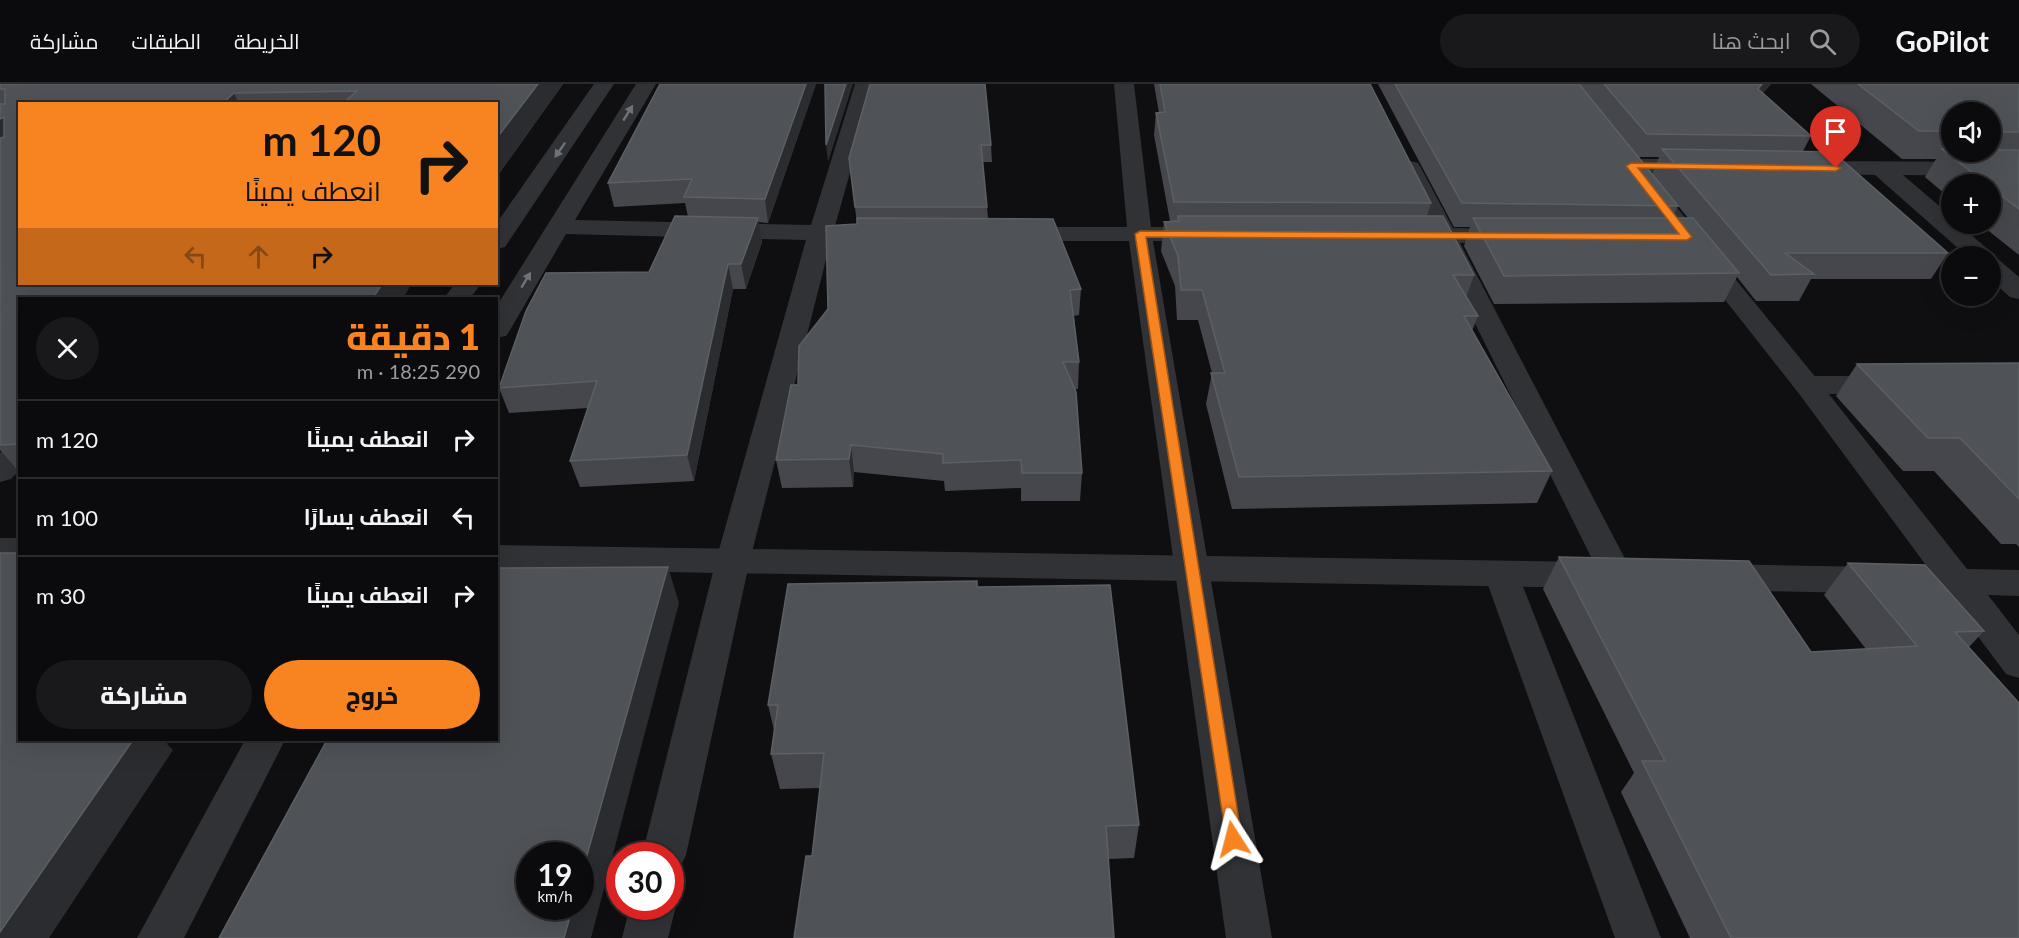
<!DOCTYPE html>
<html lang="ar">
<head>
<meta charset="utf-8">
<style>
  :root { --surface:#0b0b0d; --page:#19191b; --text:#f1f3f6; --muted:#9a9b9d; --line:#2b2b2e; --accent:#f78321 }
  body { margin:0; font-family:Lato,Cairo,sans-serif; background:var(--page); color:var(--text); direction:rtl; height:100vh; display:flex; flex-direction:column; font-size:22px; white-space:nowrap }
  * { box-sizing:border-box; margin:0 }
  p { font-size:20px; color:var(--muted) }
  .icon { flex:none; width:33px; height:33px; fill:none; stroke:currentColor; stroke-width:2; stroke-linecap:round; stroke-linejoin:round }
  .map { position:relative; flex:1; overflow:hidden; direction:ltr }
  .panel { position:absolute; left:18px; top:213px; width:480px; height:444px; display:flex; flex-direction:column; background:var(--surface); border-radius:0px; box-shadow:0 6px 24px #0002,0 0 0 2px var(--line); direction:rtl }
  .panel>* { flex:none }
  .guide { position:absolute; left:18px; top:18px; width:480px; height:183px; border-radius:0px; box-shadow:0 6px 24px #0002,0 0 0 2px var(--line); direction:rtl; background:#f78321; color:#111; overflow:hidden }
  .controls { position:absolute; left:1941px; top:18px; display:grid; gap:12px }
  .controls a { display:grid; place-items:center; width:60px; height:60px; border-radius:50%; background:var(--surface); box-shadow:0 6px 24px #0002,0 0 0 2px var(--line); font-size:30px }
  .speed { position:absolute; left:516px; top:758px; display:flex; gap:12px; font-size:30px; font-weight:700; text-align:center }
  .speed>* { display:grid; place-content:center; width:78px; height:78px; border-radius:50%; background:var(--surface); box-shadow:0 6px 24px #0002,0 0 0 2px var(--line); line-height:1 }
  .speed small { font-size:15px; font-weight:400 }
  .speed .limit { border:9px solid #d22; background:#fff; color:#111 }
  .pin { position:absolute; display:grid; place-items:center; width:51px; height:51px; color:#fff; margin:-62px -26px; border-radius:50% 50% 50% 0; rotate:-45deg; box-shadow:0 0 6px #0007 }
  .pin .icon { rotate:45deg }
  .me { position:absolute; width:66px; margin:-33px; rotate:351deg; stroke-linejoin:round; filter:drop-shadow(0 0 4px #0008) }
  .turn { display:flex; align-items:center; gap:21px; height:126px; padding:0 18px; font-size:27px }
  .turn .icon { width:78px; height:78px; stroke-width:2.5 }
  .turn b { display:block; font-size:42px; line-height:51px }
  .lanes { display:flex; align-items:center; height:57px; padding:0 18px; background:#0003; justify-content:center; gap:30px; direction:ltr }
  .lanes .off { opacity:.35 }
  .round { display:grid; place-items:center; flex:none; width:63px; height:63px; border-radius:32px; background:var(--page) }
  .summary { display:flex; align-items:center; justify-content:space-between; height:102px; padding:0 18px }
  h1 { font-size:36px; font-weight:800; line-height:45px; color:var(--accent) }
  .button { display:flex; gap:12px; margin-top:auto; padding:12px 18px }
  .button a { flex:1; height:69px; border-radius:36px; background:var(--accent); color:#111; font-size:24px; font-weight:800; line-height:69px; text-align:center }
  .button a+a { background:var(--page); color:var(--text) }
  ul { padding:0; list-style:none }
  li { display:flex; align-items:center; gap:18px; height:78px; padding:0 18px; border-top:2px solid var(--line) }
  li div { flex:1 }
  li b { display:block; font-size:22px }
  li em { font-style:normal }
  header { display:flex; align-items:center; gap:36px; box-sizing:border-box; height:84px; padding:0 30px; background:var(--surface); border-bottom:2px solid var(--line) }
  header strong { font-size:28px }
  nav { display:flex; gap:33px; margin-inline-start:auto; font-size:21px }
  .search { width:420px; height:54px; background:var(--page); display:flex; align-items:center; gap:15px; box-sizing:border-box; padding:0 21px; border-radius:33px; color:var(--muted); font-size:22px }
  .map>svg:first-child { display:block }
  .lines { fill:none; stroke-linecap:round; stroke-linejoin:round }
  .minor { fill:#303236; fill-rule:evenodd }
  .tertiary { fill:#303236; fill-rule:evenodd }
  .wall { fill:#45474c; fill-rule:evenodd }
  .shaded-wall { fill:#2b2c30 }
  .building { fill:#4f5257; stroke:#5b6065; stroke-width:1.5 }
  .oneway { fill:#6e737a }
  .route { fill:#f78321; stroke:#a15515; stroke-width:1.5 }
</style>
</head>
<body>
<header>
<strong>GoPilot</strong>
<div class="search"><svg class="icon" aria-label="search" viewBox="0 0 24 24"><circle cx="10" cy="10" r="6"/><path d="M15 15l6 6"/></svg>ابحث هنا</div>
<nav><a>الخريطة</a><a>الطبقات</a><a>مشاركة</a></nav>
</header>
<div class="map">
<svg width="2019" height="854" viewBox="0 0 2019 854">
  <rect width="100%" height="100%" fill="#0f0f11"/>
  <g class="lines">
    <g class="minor">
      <polygon points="594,0 614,0 505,163 496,165 496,140"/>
      <polygon points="636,0 656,0 575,136 811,141 855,0 875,0 835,142 881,145 884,150 881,155 831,156 749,480 686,771 679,785 670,789 670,771 642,771 715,480 806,156 566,150 510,246 506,252 496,254 496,223"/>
      <polygon points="1114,0 1134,0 1151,143 1208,143 1217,145 1220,150 1217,155 1208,157 1153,157 1272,854 1226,854 1129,157 1014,157 1005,155 1002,150 1005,145 1014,143 1127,143"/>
      <polygon points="1631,75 1698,75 1706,77 1709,82 1706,87 1698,89 1623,87 1620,82 1623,77"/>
      <polygon points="1410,77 1418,79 1421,84 1453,144 1511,145 1520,147 1523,152 1520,157 1460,159 1634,492 1629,501 1617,505 1605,501 1435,159 1401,156 1398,151 1401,146 1428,144 1399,84 1402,79"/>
      <polygon points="1807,77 2019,78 2019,92 1903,91 1952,133 1952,140 1958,140 1990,167 1992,174 1999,176 2019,193 2019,215 2010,213 1990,195 1990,172 1967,172 1875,91 1799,89 1796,84 1799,79"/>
      <polygon points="455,200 481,200 470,214 444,214"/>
      <polygon points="1807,292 1888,292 1898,295 1903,301 1898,307 1888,310 1807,310 1797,307 1792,301 1797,295"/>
      <polygon points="20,357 20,386 11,395 0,398 0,369 9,360"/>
      <polygon points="1501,477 1513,481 1518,490 1661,854 1615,854 1484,490 1489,481"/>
      <polygon points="245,656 285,656 184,854 137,854"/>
      <polygon points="670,810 676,822 668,854 622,854 630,822 670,822"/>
    </g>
    <g class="tertiary">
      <polygon points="1644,91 1652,93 1817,295 1967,485 2019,486 2019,512 1988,511 2019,551 2019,594 2006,590 1947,511 1715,506 1703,502 1697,493 1703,484 1715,480 1928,484 1797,307 1636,103 1633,98 1636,93"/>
      <rect x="0" y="454" width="20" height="24"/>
      <polygon points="496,461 1594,478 1606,482 1611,491 1606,500 1594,504 496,485"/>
    </g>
  </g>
  <g class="wall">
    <polygon points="0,0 563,0 496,94 496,20 20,20 20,200 411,200 403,214 20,214 20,389 0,366"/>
    <polygon points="660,0 816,0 768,139 758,138 762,158 746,205 733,205 694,397 580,403 570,377 588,324 509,329 499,304 649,188 688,133 685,119 614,123 608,99"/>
    <polygon points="870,0 991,61 992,78 983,78 988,134 1081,205 1079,231 1074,232 1079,278 1078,305 1074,305 1082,389 1080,417 1021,417 1021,404 945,407 944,397 854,388 853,403 782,404 776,376 798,301 828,225 857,140 849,74"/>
    <polygon points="1154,0 1370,0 1431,119 1427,132 1474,191 1466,214 1478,232 1472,247 1552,387 1537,419 1232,425 1206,320 1212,289 1198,236 1177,236 1175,202 1161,167 1164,138 1170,137 1154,51 1156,29 1159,29"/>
    <path d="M 1378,0 L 1771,0 L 1763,9 L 1811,52 L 1803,67 L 1948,169 L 1931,195 L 1811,195 L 1799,217 L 1756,217 L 1737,193 L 1724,218 L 1494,220 L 1464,162 L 1470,143 L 1454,143 ZM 1638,73 L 1659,73 L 1652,90 ZM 1652,90 L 1688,134 L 1672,134 L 1678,122 Z"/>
    <path d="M 1811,0 L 2019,0 L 2019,171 L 1980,140 L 1990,140 L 1990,100 L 1952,100 L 1952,116 L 1925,93 L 1936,75 L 1902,75 ZM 1952,28 L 1990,28 L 1990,68 L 1952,68 Z"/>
    <polygon points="2019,279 2019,463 2016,460 2001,460 1934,387 1903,387 1836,312 1857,280"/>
    <polygon points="1559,473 1811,568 1866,565 1824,511 1848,479 1984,547 1969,563 2019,854 1690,854 1621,708 1634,689 1543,505"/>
    <polygon points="978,503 1139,741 1134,774 1109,775 812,772 820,704 780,705 771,670 774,646 768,621"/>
  </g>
  <g class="shaded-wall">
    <polygon points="538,0 563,0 496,94 496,55"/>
    <polygon points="806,0 816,0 768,139 765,115"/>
    <polygon points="846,0 853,0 828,78 826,61"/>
    <polygon points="1762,0 1771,0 1748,26 1758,5"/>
    <polygon points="234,9 239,20 222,20"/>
    <polygon points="4,33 20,57 0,69 0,35"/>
    <polygon points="758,134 762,158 746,205 741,180"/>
    <polygon points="728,180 733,205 694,397 687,371"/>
    <polygon points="382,200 411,200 403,214 373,214"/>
    <polygon points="851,361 854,388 853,403 849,375"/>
    <polygon points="668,483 679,519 591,854 564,854 573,822 580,822 580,796"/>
    <polygon points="133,656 170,656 167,660 173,666 49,854 0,854 0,848"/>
  </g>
  <g class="building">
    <polygon points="0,0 538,0 496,55 496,20 342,20 357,7 234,9 222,20 20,20 20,200 382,200 373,214 20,214 20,360 0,361 0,54 4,53 4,33 0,35 0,20 5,20 5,5 0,5"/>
    <polygon points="660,0 806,0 765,115 684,113 692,95 608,99"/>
    <polygon points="825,0 846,0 826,61"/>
    <polygon points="870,0 985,0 991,61 981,61 987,123 855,123 849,74"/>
    <polygon points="1160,0 1370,0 1431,119 1174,118 1156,29 1165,28"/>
    <polygon points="1395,0 1579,0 1678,122 1462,119"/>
    <polygon points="1604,0 1762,0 1758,5 1811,52 1647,50"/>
    <polygon points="1858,0 2019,0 2019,48 1990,48 1990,28 1952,28 1952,47 1919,47"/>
    <polygon points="1662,65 1833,68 1948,169 1785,169 1814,190 1771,191"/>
    <polygon points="1942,65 1952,65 1952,68 1990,68 1990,66 2019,66 2019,125 1990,103 1990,100 1987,100"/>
    <polygon points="675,132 758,134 741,180 728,180 687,371 570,377 597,297 499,304 526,227 546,189 649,188"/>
    <polygon points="1178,132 1443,132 1474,191 1453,191 1478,232 1464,232 1552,387 1239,393 1211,289 1225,289 1202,206 1181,206 1178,172 1164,138 1179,137"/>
    <polygon points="857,134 1053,135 1081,205 1070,206 1079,278 1063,278 1076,308 1082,389 1022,389 1021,376 943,379 943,370 851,361 849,375 776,376 791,301 798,301 799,262 828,225 826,142 857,140"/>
    <polygon points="1473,134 1693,134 1739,189 1504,192"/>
    <polygon points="2019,279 2019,415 1960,354 1928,354 1857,280"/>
    <polygon points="0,469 20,469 20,656 133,656 0,848"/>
    <polygon points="1559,473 1749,477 1811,568 1917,562 1848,479 1925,481 1984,547 1955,548 2019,619 2019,854 1731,854 1642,677 1665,677"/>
    <polygon points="668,483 580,796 580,771 530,771 530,822 573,822 564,854 219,854 327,656 496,656 496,484"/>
    <polygon points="977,497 977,503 1110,501 1139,741 1106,742 1114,854 794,854 806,772 812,772 824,669 771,670 778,621 768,621 788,500"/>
  </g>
  <defs><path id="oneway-solid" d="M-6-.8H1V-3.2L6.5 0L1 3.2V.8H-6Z" transform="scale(1.5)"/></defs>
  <g class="oneway">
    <use href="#oneway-solid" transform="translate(628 29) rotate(-58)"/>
    <use href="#oneway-solid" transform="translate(560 66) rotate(125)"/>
    <use href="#oneway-solid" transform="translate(526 196) rotate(-59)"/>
  </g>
  <polygon class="route" points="1631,79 1836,82 1841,84 1836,87 1638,84 1692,153 1687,156 1146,153 1242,755 1239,761 1233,763 1227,761 1135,150 1140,147 1679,150 1626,82"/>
</svg>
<div class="controls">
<a><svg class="icon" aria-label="sound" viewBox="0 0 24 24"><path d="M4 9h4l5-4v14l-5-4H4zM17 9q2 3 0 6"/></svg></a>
<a>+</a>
<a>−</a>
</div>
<div class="speed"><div>19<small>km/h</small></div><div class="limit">30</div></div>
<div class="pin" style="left:1836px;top:84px;background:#d93025"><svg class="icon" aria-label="arrive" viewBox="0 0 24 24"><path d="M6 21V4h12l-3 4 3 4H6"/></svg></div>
<svg class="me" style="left:1233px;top:755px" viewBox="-20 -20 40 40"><path d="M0-17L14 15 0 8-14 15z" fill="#f78321" stroke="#fff" stroke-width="4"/></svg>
<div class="guide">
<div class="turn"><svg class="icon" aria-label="right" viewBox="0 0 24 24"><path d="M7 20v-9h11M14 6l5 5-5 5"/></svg><div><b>120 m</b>انعطف يمينًا</div></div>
<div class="lanes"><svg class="icon off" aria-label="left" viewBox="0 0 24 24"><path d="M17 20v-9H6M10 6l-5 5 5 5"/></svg><svg class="icon off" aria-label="ahead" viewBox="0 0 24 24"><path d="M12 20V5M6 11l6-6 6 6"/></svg><svg class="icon" aria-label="right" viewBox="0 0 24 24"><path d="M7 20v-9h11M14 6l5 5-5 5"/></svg></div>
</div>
<section class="panel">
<div class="summary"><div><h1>1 دقيقة</h1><p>290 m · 18:25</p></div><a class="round"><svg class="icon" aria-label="close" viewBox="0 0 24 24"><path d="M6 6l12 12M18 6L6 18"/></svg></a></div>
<ul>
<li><svg class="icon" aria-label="right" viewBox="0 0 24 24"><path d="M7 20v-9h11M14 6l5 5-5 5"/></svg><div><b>انعطف يمينًا</b></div><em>120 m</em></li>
<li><svg class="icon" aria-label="left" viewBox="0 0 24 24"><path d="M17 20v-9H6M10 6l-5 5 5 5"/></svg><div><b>انعطف يسارًا</b></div><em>100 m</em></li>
<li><svg class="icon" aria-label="right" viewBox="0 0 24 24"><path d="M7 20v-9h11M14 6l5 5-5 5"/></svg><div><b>انعطف يمينًا</b></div><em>30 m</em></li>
</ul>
<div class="button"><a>خروج</a><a>مشاركة</a></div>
</section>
</div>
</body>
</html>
